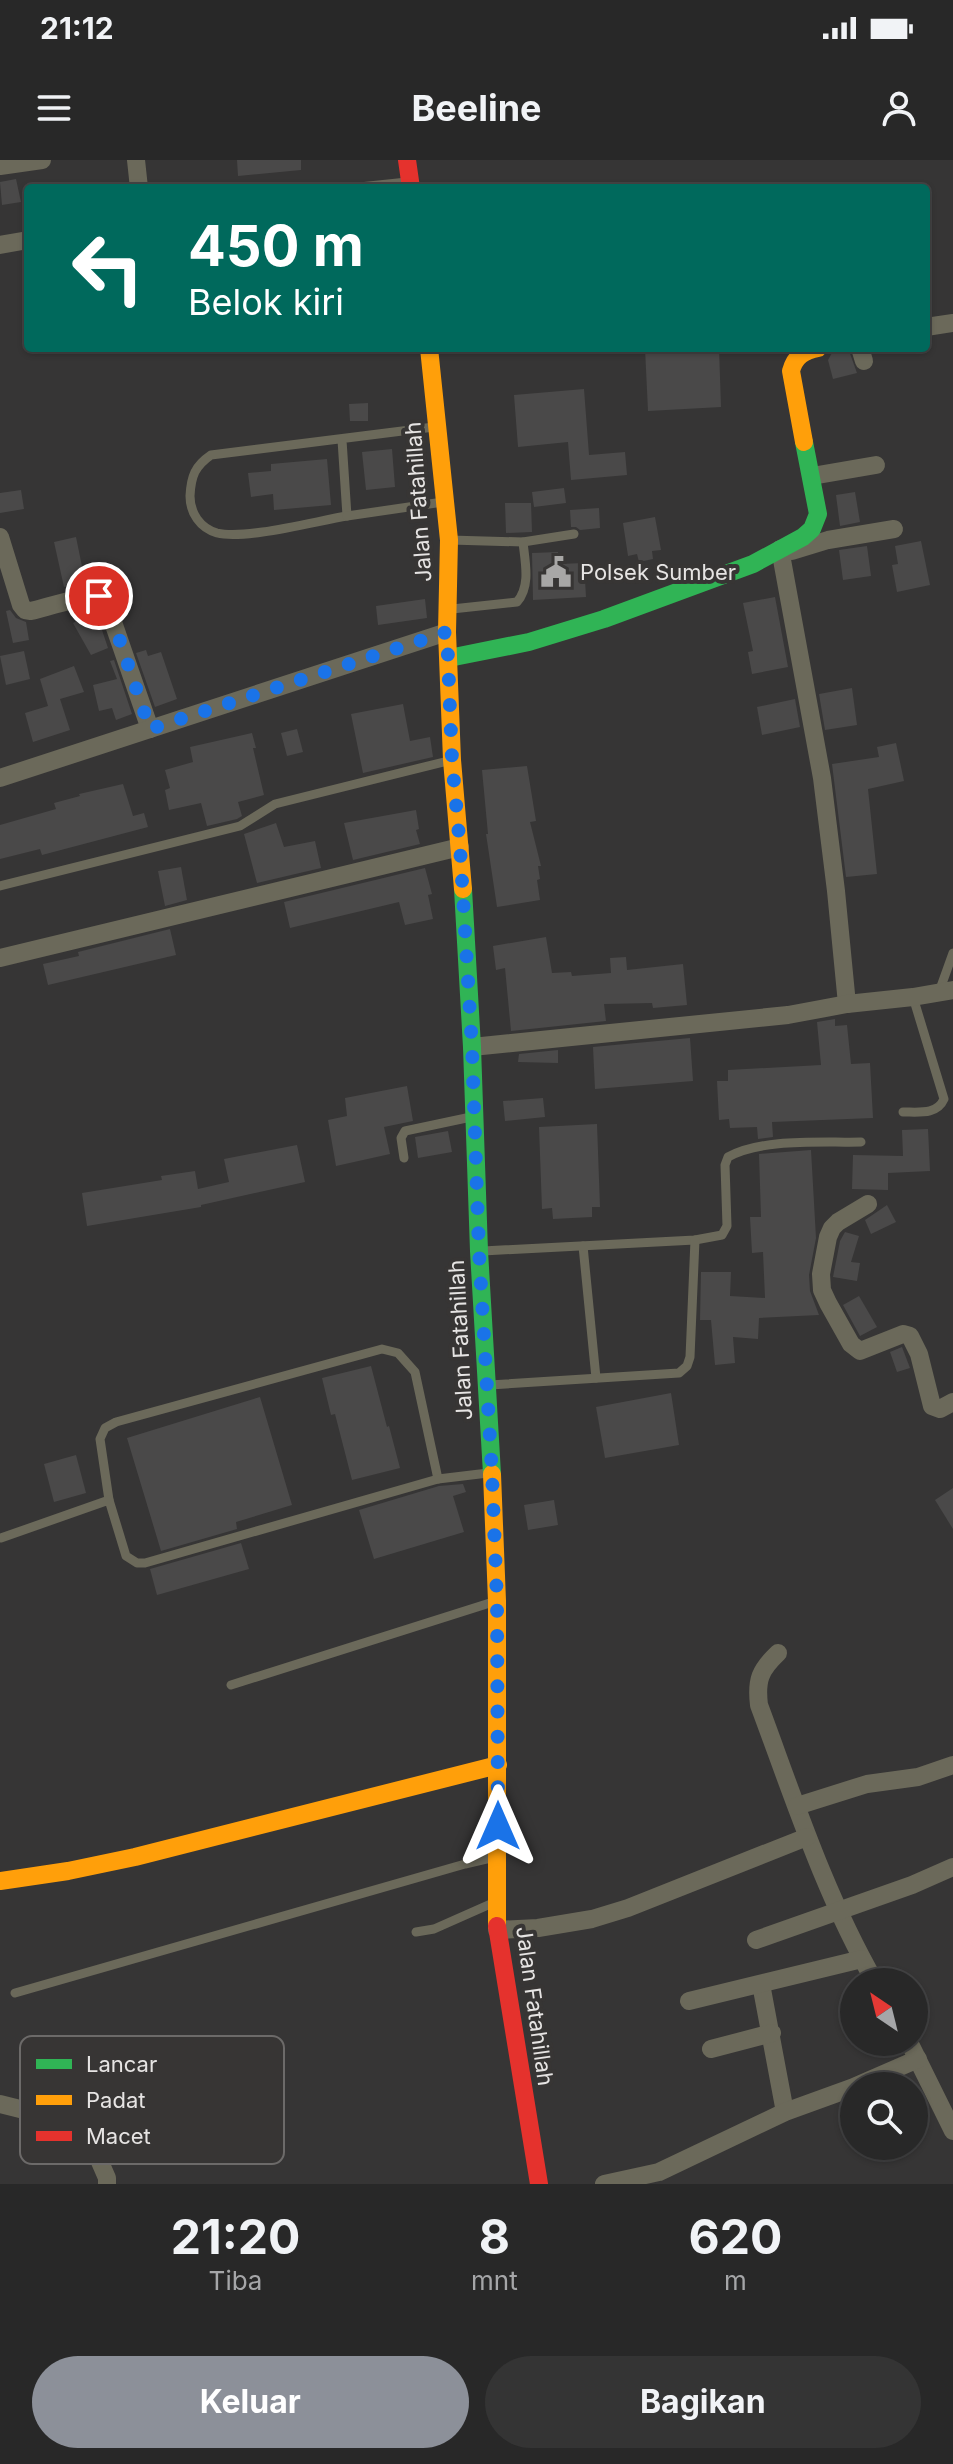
<!DOCTYPE html>
<html lang="id">
<head>
<meta charset="utf-8">
<style>
  :root { --surface:#282828; --page:#343434; --text:#f1f3f6; --muted:#a5a6a8; --line:#444445; --accent:#8c9099 }
  body { margin:0; font-family:Inter,sans-serif; background:var(--page); color:var(--text); height:100vh; display:flex; flex-direction:column; font-size:30px; white-space:nowrap }
  * { box-sizing:border-box; margin:0 }
  p { font-size:26px; color:var(--muted) }
  .icon { flex:none; width:44px; height:44px; fill:none; stroke:currentColor; stroke-width:2; stroke-linecap:round; stroke-linejoin:round }
  .map { position:relative; height:2024px; overflow:hidden }
  .sheet { display:flex; flex-direction:column; background:var(--surface); flex:1 }
  .sheet>* { flex:none }
  .banner { position:absolute; left:24px; top:24px; width:906px; height:168px; border-radius:8px; box-shadow:0 2px 6px #0004,0 0 0 2px var(--line); background:#00695c; color:#fff; overflow:hidden }
  .needle { width:52px; rotate:325deg }
  .fabs { position:absolute; left:840px; top:1808px; display:grid; gap:16px }
  .fabs a { display:grid; place-items:center; width:88px; height:88px; border-radius:50%; background:var(--surface); box-shadow:0 2px 6px #0004,0 0 0 2px var(--line); font-size:40px }
  .pin { position:absolute; display:grid; place-items:center; width:68px; height:68px; color:#fff; margin:-34px; border:4px solid #fff; border-radius:50%; box-shadow:0 2px 8px #0007 }
  .me { position:absolute; width:88px; margin:-44px; rotate:0deg; stroke-linejoin:round; filter:drop-shadow(0 0 6px #0008) }
  .turn { display:flex; align-items:center; gap:28px; height:168px; padding:0 32px; font-size:36px }
  .turn .icon { width:104px; height:104px; stroke-width:2.5 }
  .turn b { display:block; font-size:56px; line-height:68px }
  .eta { display:flex; justify-content:space-evenly; align-items:center; height:136px; text-align:center }
  .eta b { font-size:48px; font-weight:700; line-height:56px }
  .button { display:flex; gap:16px; margin-top:auto; padding:16px 32px }
  .button a { flex:1; height:92px; border-radius:48px; background:var(--accent); color:#fff; font-size:32px; font-weight:700; line-height:92px; text-align:center }
  .button a+a { background:var(--page); color:var(--text) }
  .status { display:flex; justify-content:space-between; align-items:center; height:56px; padding:0 40px; background:var(--surface); direction:ltr }
  .status svg { height:22px; fill:currentColor }
  header { display:flex; justify-content:space-between; align-items:center; height:104px; padding:0 32px; background:var(--surface); font-size:36px; font-weight:700 }
  .map>svg:first-child { display:block }
  .building { fill:#4a4949 }
  .lines { fill:none; stroke-linecap:round; stroke-linejoin:round }
  .lane { stroke:#6b695a; stroke-width:9 }
  .street { stroke:#6b695a; stroke-width:18 }
  .fast { stroke:#30b455; stroke-width:18 }
  .slow { stroke:#ff9f0a; stroke-width:18 }
  .jam { stroke:#e5322d; stroke-width:18 }
  .route { stroke:#1a73e8; stroke-width:14; stroke-dasharray:0 25.2 }
  .labels { text-anchor:middle; stroke-width:8; stroke-linejoin:round; paint-order:stroke }
  .street-label { font-size:22px; fill:#e6e4e3; stroke:#373534 }
  .poi-label { font-size:22px; fill:#e6e4e3; stroke:#373534; text-anchor:start }
  .key { fill:#373534; stroke:#6c6a69; stroke-width:2 }
  .key-label { font-size:22px; fill:#e6e4e3 }
</style>
</head>
<body>
<div class="status"><b>21:12</b><svg viewBox="0 0 49 12"><path d="M0 12V9h3v3zM5 12V6h3v6zM10 12V3h3v9zM15 12V0h3v12zM26 1h20v11H26zM47 4h2v5h-2z"/></svg></div>
<header><svg class="icon" aria-label="menu" viewBox="0 0 24 24"><path d="M4 6h16M4 12h16M4 18h16"/></svg>Beeline<svg class="icon" aria-label="person" viewBox="0 0 24 24"><circle cx="12" cy="8" r="4"/><path d="M4 21q1-7 8-7t8 7"/></svg></header>
<div class="map">
<svg width="953" height="2024" viewBox="0 0 953 2024">
  <rect width="100%" height="100%" fill="#363535"/>
  <g class="building">
    <polygon points="237,0 301,0 301,10 238,16"/>
    <polygon points="16,19 21,42 2,45 0,22"/>
    <polygon points="645,188 719,188 721,247 648,251"/>
    <polygon points="845,188 848,188 857,213 833,219 828,200 833,191"/>
    <polygon points="584,229 589,295 625,292 627,315 571,320 568,282 518,287 514,235"/>
    <polygon points="368,243 368,261 350,261 349,244"/>
    <polygon points="392,289 395,327 366,330 362,292"/>
    <polygon points="327,299 331,345 274,350 273,334 251,337 248,313 271,311 271,304"/>
    <polygon points="564,328 566,343 534,347 532,332"/>
    <polygon points="21,330 24,349 0,353 0,333"/>
    <polygon points="855,332 860,362 840,366 836,335"/>
    <polygon points="505,343 531,343 532,372 506,373"/>
    <polygon points="599,348 600,368 580,370 576,367 571,367 570,350"/>
    <polygon points="655,357 661,390 652,391 653,399 639,402 637,394 628,396 623,363"/>
    <polygon points="76,377 86,426 69,428 69,426 64,427 54,382"/>
    <polygon points="921,381 930,425 897,432 892,405 898,404 895,386"/>
    <polygon points="867,386 871,416 843,420 839,390"/>
    <polygon points="558,392 559,404 584,403 586,437 533,440 532,393"/>
    <polygon points="775,437 788,507 752,514 748,492 753,491 743,443"/>
    <polygon points="425,439 427,458 378,465 376,446"/>
    <polygon points="95,449 108,488 91,495 73,463 80,459 77,451"/>
    <polygon points="10,450 16,458 26,462 29,480 13,483 6,451"/>
    <polygon points="146,490 148,496 161,492 177,539 155,547 136,493"/>
    <polygon points="24,491 30,519 6,525 0,496"/>
    <polygon points="114,500 132,554 116,560 112,548 99,551 93,525 117,519 110,501"/>
    <polygon points="74,506 84,532 60,539 70,570 33,582 25,553 48,546 40,519"/>
    <polygon points="852,528 857,565 825,570 819,534"/>
    <polygon points="795,539 800,567 762,575 757,547"/>
    <polygon points="403,544 410,581 430,577 433,597 363,613 351,554"/>
    <polygon points="297,569 303,592 287,596 281,573"/>
    <polygon points="252,573 256,588 253,588 264,635 238,642 242,656 237,659 207,666 201,643 169,650 165,630 170,628 165,610 193,602 190,587"/>
    <polygon points="896,583 904,621 868,629 877,714 846,717 832,604 879,597 877,587"/>
    <polygon points="527,606 536,661 530,662 541,706 538,706 540,719 537,720 540,740 497,747 486,674 488,674 482,610"/>
    <polygon points="123,624 133,656 144,653 148,667 42,695 40,689 0,699 0,665 56,649 54,643 80,636 79,634"/>
    <polygon points="416,650 419,669 416,670 420,684 353,700 344,663"/>
    <polygon points="276,663 284,687 315,681 321,708 257,723 244,674"/>
    <polygon points="181,707 187,740 165,746 158,711"/>
    <polygon points="425,708 432,734 428,735 433,759 405,765 399,742 290,768 284,742"/>
    <polygon points="170,769 176,795 48,825 43,804 79,796 78,792"/>
    <polygon points="546,777 552,813 571,812 572,816 611,813 610,798 626,797 627,810 683,804 687,845 653,848 652,843 604,844 606,861 511,871 505,808 496,810 493,786"/>
    <polygon points="835,859 835,866 847,865 851,904 870,903 873,958 772,962 773,977 758,979 757,967 730,968 729,959 719,960 717,921 728,921 728,910 821,905 817,862"/>
    <polygon points="690,878 693,921 595,929 593,887"/>
    <polygon points="558,890 558,903 518,902 519,894"/>
    <polygon points="407,926 413,961 384,967 390,994 336,1006 328,960 347,956 345,938"/>
    <polygon points="543,938 545,957 505,961 503,941"/>
    <polygon points="597,964 600,1047 592,1047 592,1057 553,1059 552,1048 542,1049 539,967"/>
    <polygon points="928,969 930,1011 888,1013 888,1030 852,1029 853,995 903,996 902,970"/>
    <polygon points="448,971 452,992 418,998 415,977"/>
    <polygon points="297,985 305,1022 201,1045 201,1047 87,1066 82,1033 162,1020 161,1016 195,1011 198,1029 229,1022 224,999"/>
    <polygon points="811,990 816,1078 809,1115 810,1131 819,1155 759,1158 758,1179 733,1177 735,1203 715,1205 711,1160 700,1160 701,1112 731,1112 730,1136 765,1138 763,1092 752,1093 750,1057 761,1057 759,994"/>
    <polygon points="887,1045 896,1062 871,1074 865,1060"/>
    <polygon points="845,1072 859,1076 851,1102 860,1103 857,1121 833,1117 840,1081"/>
    <polygon points="859,1136 877,1167 860,1176 843,1145"/>
    <polygon points="902,1187 910,1208 897,1212 890,1192"/>
    <polygon points="371,1206 387,1267 389,1266 400,1308 352,1320 335,1254 331,1255 322,1218"/>
    <polygon points="671,1233 679,1285 605,1298 596,1247"/>
    <polygon points="260,1237 292,1345 236,1362 237,1369 161,1391 127,1278"/>
    <polygon points="76,1295 86,1333 54,1342 44,1304"/>
    <polygon points="463,1324 466,1332 453,1336 464,1372 374,1399 359,1350 439,1326"/>
    <polygon points="953,1328 953,1369 935,1340"/>
    <polygon points="554,1340 558,1365 528,1370 524,1345"/>
    <polygon points="241,1383 249,1409 157,1435 150,1409"/>
  </g>
  <g class="lines">
    <g class="lane">
      <polyline points="350,28 407,22"/>
      <path d="M 342,280 L 347,356 C 316,361 246,380 217,373 C 200,368 190,353 190,336 C 191,316 195,306 211,295 L 434,267"/>
      <polyline points="347,356 443,342"/>
      <polyline points="450,380 523,382 574,374"/>
      <path d="M 452,449 L 517,442 C 531,426 525,402 523,382"/>
      <polyline points="0,726 240,666 275,644 448,601"/>
      <polyline points="939,832 953,793"/>
      <path d="M 903,952 C 919,952 937,955 944,939 L 913,837"/>
      <polyline points="404,998 401,978 405,971 471,957"/>
      <polyline points="583,1086 596,1218"/>
      <path d="M 483,1091 L 695,1080 L 722,1075 L 727,1066 L 725,1005 L 728,997 C 762,978 822,983 861,982"/>
      <polyline points="490,1225 679,1213 687,1206 690,1197 695,1080"/>
      <polyline points="109,1340 100,1279 105,1268 116,1262 382,1189 398,1193 415,1212 438,1319"/>
      <polyline points="1,1378 109,1340 126,1396 137,1403 145,1403 438,1319 488,1313"/>
      <polyline points="231,1525 493,1442"/>
      <polyline points="416,1772 434,1769 495,1742"/>
      <polyline points="15,1833 465,1704 495,1697"/>
    </g>
    <g class="street">
      <polyline points="136,0 139,28"/>
      <polyline points="0,6 42,0"/>
      <polyline points="0,85 28,80"/>
      <polyline points="926,167 953,163"/>
      <polyline points="860,188 864,201"/>
      <polyline points="812,316 876,305"/>
      <path d="M 0,377 L 21,445 L 25,450 L 31,451 C 49,447 89,432 105,439 L 150,569"/>
      <polyline points="780,389 822,618 836,731 847,844"/>
      <polyline points="792,391 828,380 894,369"/>
      <polyline points="0,618 447,472"/>
      <polyline points="0,798 460,687"/>
      <polyline points="472,887 788,855 847,844 913,837 953,830"/>
      <polyline points="868,1044 838,1062 832,1068 828,1077 821,1114 822,1130 828,1143 851,1184 860,1191 903,1174 910,1176 919,1194 932,1246 940,1249 953,1242"/>
      <path d="M 778,1493 C 760,1510 756,1520 759,1545 C 794,1639 825,1735 875,1822"/>
      <polyline points="797,1646 867,1624 918,1617 953,1605"/>
      <polyline points="497,1770 538,1768 592,1759 628,1748 807,1677"/>
      <polyline points="756,1780 912,1725 953,1707"/>
      <polyline points="761,1824 785,1952"/>
      <polyline points="689,1841 862,1799"/>
      <polyline points="909,1882 953,1971"/>
      <polyline points="711,1889 772,1873"/>
      <polyline points="856,1926 918,1899"/>
      <polyline points="0,1944 84,1965 154,1939"/>
      <polyline points="84,1965 107,2018 107,2024"/>
      <polyline points="604,2024 659,2012 785,1952 854,1927"/>
    </g>
    <g class="fast">
      <polyline points="449,498 529,482 604,459 753,404 803,377 812,369 818,354 804,282"/>
      <polyline points="463,729 472,887 479,1091 492,1314"/>
    </g>
    <g class="slow">
      <polyline points="429,188 449,380 447,472 452,600 463,729"/>
      <path d="M 804,282 L 791,211 C 795,196 804,191 818,188"/>
      <polyline points="492,1314 497,1441 497,1766"/>
      <polyline points="0,1721 68,1711 135,1697 498,1605"/>
    </g>
    <g class="jam">
      <polyline points="407,0 411,28"/>
      <polyline points="497,1766 539,2024"/>
    </g>
  </g>
  <g class="lines">
    <polyline class="route" points="99,436 107,443 150,569 447,472 452,600 460,687 472,887 479,1091 492,1313 497,1441 498,1666"/>
  </g>
  <defs>
    <symbol id="civic-bare" viewBox="-9 -9 18 18"><path d="M-.6-6.5H3V-4.5H.6V-3L4-1V1h2V6H-6V1h2V-1L-.6-3ZM-1.2 2.5V6h2.4V2.5Z" fill="#a8a7a6" stroke="#373534" stroke-width="2.5" paint-order="stroke"/></symbol>
  </defs>
  <g fill-rule="evenodd">
    <use href="#civic-bare" x="534" y="390" width="44" height="44"/>
  </g>
  <g class="labels">
    <g class="street-label">
      <text transform="translate(418 342) rotate(-94)" y="8">Jalan Fatahillah</text>
      <text transform="translate(460 1180) rotate(-93)" y="8">Jalan Fatahillah</text>
      <text transform="translate(535 1846) rotate(82)" y="8">Jalan Fatahillah</text>
    </g>
    <g class="poi-label">
      <text x="580" y="420">Polsek Sumber</text>
    </g>
  </g>
  <rect x="20" y="1876" width="264" height="128" rx="12" class="key"/>
  <rect x="36" y="1899" width="36" height="10" fill="#30b455"/>
  <rect x="36" y="1935" width="36" height="10" fill="#ff9f0a"/>
  <rect x="36" y="1971" width="36" height="10" fill="#e5322d"/>
  <g class="key-label">
    <text x="86" y="1912">Lancar</text>
    <text x="86" y="1948">Padat</text>
    <text x="86" y="1984">Macet</text>
  </g>
</svg>
<div class="fabs">
<a><svg class="needle" viewBox="-14 -14 28 28"><path d="M0-13l5 13h-10z" fill="#e53935"/><path d="M0 13l5-13h-10z" fill="#a5a6a8"/></svg></a>
<a><svg class="icon" aria-label="search" viewBox="0 0 24 24"><circle cx="10" cy="10" r="6"/><path d="M15 15l6 6"/></svg></a>
</div>
<div class="pin" style="left:99px;top:436px;background:#d93025"><svg class="icon" aria-label="arrive" viewBox="0 0 24 24"><path d="M6 21V4h12l-3 4 3 4H6"/></svg></div>
<svg class="me" style="left:498px;top:1666px" viewBox="-20 -20 40 40"><path d="M0-17L14 15 0 8-14 15z" fill="#1a73e8" stroke="#fff" stroke-width="4"/></svg>
<div class="banner">
<div class="turn"><svg class="icon" aria-label="left" viewBox="0 0 24 24"><path d="M17 20v-9H6M10 6l-5 5 5 5"/></svg><div><b>450 m</b>Belok kiri</div></div>
</div>
</div>
<section class="sheet">
<div class="eta">
<div><b>21:20</b><p>Tiba</p></div>
<div><b>8</b><p>mnt</p></div>
<div><b>620</b><p>m</p></div>
</div>
<div class="button"><a>Keluar</a><a>Bagikan</a></div>
</section>
</body>
</html>
